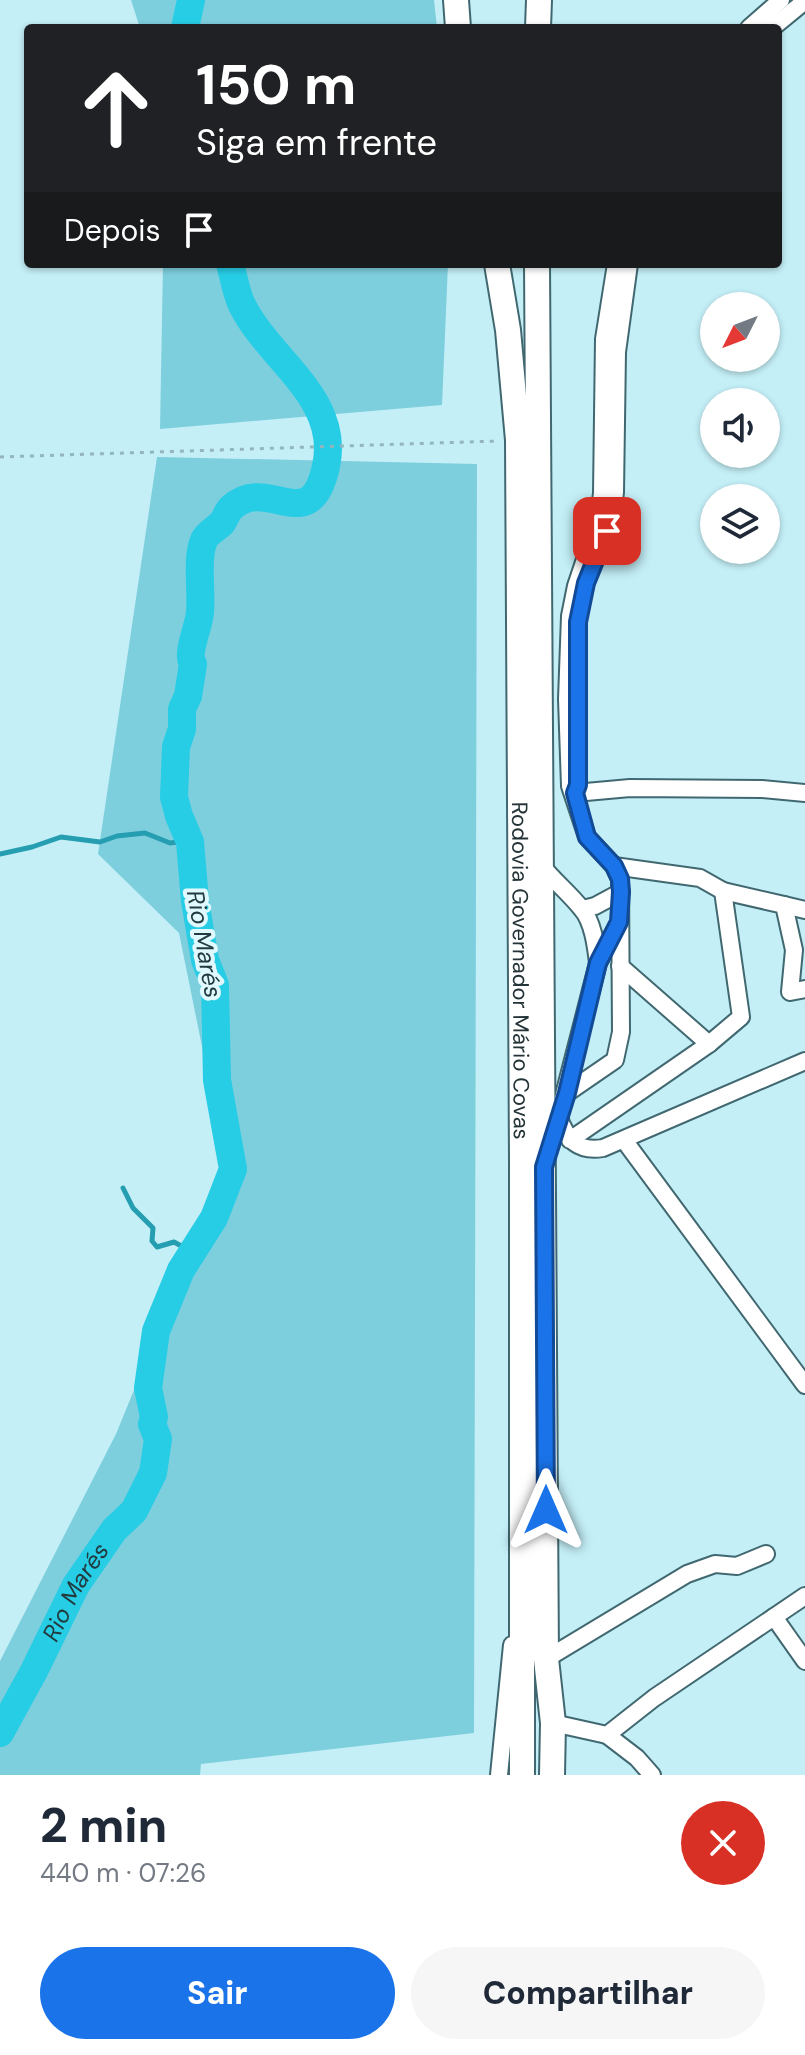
<!DOCTYPE html>
<html lang="pt">
<head>
<meta charset="utf-8">
<style>
  :root { --surface:#fff; --page:#f6f6f7; --text:#1f2937; --muted:#747a83; --accent:#1a73e8 }
  body { margin:0; font-family:"DM Sans",sans-serif; background:var(--page); color:var(--text); height:100vh; display:flex; flex-direction:column; font-size:30px; white-space:nowrap }
  * { box-sizing:border-box; margin:0 }
  p { font-size:26px; color:var(--muted) }
  .icon { flex:none; width:44px; height:44px; fill:none; stroke:currentColor; stroke-width:2; stroke-linecap:round; stroke-linejoin:round }
  .map { position:relative; height:1775px; overflow:hidden }
  .drawer { display:flex; flex-direction:column; background:var(--surface); flex:1 }
  .drawer>* { flex:none }
  .top-card { position:absolute; left:24px; top:24px; width:758px; height:244px; border-radius:8px; box-shadow:0 2px 6px #0004; background:#202124; color:#fff; overflow:hidden }
  .needle { width:52px; rotate:228deg }
  .buttons { position:absolute; left:700px; top:292px; display:grid; gap:16px }
  .buttons a { display:grid; place-items:center; width:80px; height:80px; border-radius:50%; background:var(--surface); box-shadow:0 2px 6px #0004; font-size:40px }
  .pin { position:absolute; display:grid; place-items:center; width:68px; height:68px; color:#fff; margin:-34px; border-radius:16px; box-shadow:0 4px 12px #0006 }
  .me { position:absolute; width:88px; margin:-44px; rotate:0deg; stroke-linejoin:round; filter:drop-shadow(0 0 6px #0008) }
  .turn { display:flex; align-items:center; gap:28px; height:168px; padding:0 40px; font-size:36px }
  .turn .icon { width:104px; height:104px; stroke-width:2.5 }
  .turn b { display:block; font-size:56px; line-height:68px }
  .then { display:flex; align-items:center; height:76px; padding:0 40px; background:#0003; gap:16px; font-size:30px }
  .round { display:grid; place-items:center; flex:none; width:84px; height:84px; border-radius:42px; background:var(--page) }
  .overview { display:flex; align-items:center; justify-content:space-between; height:136px; padding:0 40px }
  h1 { font-size:48px; font-weight:800; line-height:60px }
  .action { display:flex; gap:16px; margin-top:auto; padding:16px 40px }
  .action a { flex:1; height:92px; border-radius:48px; background:var(--accent); color:#fff; font-size:32px; font-weight:800; line-height:92px; text-align:center }
  .action a+a { background:var(--page); color:var(--text) }
  .map>svg:first-child { display:block }
  .green { fill:#7ecfde }
  .lines { fill:none; stroke-linecap:round; stroke-linejoin:round }
  .stream { stroke:#269eb1; stroke-width:5 }
  .river { stroke:#27cce5; stroke-width:28 }
  .minor-casing { stroke:#416870; stroke-width:20 }
  .highway-casing { stroke:#416870; stroke-width:28 }
  .path { stroke:#93b6bc; stroke-width:3; stroke-dasharray:4 6; stroke-linecap:butt }
  .minor { stroke:#fff; stroke-width:16 }
  .highway { stroke:#fff; stroke-width:24 }
  .route-casing { stroke:#114b97; stroke-width:20 }
  .route { stroke:#1a73e8; stroke-width:14 }
  .labels { text-anchor:middle; stroke-width:8; stroke-linejoin:round; paint-order:stroke }
  .street-label { font-size:22px; fill:#233337; stroke:#dff9fe }
  .water-label { font-size:24px; font-style:italic; fill:#223b3f; stroke:#dff9fe }
</style>
</head>
<body>
<div class="map">
<svg width="805" height="1775" viewBox="0 0 805 1775">
  <rect width="100%" height="100%" fill="#c4eff7"/>
  <g class="green">
    <polygon points="131,0 434,0 437,28 140,28"/>
    <polygon points="163,264 448,264 442,405 160,429"/>
    <polygon points="157,457 477,464 474,1733 201,1764 200,1775 0,1775 0,1661 116,1434 226,1165 179,933 98,854"/>
  </g>
  <g class="lines">
    <g class="stream">
      <polyline points="0,854 32,847 61,837 100,842 117,836 145,833 170,843 178,842 187,835"/>
      <polyline points="123,1188 133,1208 153,1228 152,1241 157,1247 174,1242 192,1252"/>
    </g>
    <g class="river">
      <polyline points="185,28 191,0"/>
      <path id="s1" d="M 0,1733 L 34,1671 L 76,1585 L 114,1530 L 134,1511 L 153,1473 L 158,1439 L 152,1424 L 154,1417 L 148,1388 L 156,1331 L 181,1270 L 214,1218 L 233,1169 L 217,1080 L 215,985 L 205,960 L 195,901 L 190,842 L 179,816 L 174,797 L 176,747 L 182,729 L 182,709 L 188,696 L 193,664 C 186,653 199,627 200,612 C 202,590 196,559 204,540 C 208,532 216,529 222,523 C 225,519 227,512 231,508 C 268,473 310,541 326,466 C 341,398 269,360 242,305 C 236,293 234,277 230,264"/>
    </g>
    <defs>
      <g id="minor">
        <polyline points="749,28 781,0"/>
        <polyline points="772,28 805,1"/>
        <polyline points="598,552 613,510 615,492 617,352 629,264"/>
        <polyline points="575,793 630,788 762,789 805,793"/>
        <path d="M 542,866 C 554,881 569,893 581,908 C 593,921 596,946 598,963"/>
        <polyline points="723,891 784,905 794,950 790,992 805,989"/>
        <polyline points="784,905 805,910"/>
        <polyline points="583,909 595,906 621,892"/>
        <polyline points="620,966 709,1044"/>
        <polyline points="567,1093 615,1060 621,1032 620,879 614,866 587,837 570,786 567,699 570,616 576,586 599,518 602,493 604,339 616,264"/>
        <path d="M 559,1118 C 567,1140 578,1152 603,1148 L 805,1061"/>
        <polyline points="556,1126 598,963 617,927"/>
        <polyline points="570,1140 709,1044 741,1017 723,891 700,878 614,866"/>
        <polyline points="624,1140 805,1385"/>
        <polyline points="774,1617 805,1661"/>
        <polyline points="546,1659 687,1574 715,1564 737,1566 766,1554"/>
        <polyline points="553,1723 607,1735 654,1698 805,1596"/>
        <polyline points="607,1735 637,1758 652,1775"/>
        <polyline points="499,1775 512,1645"/>
      </g>
      <g id="highway">
        <polyline points="456,0 458,28"/>
        <polyline points="538,28 539,0"/>
        <path id="s2" d="M 497,264 L 508,330 L 518,440 L 522,1162 L 522,1775"/>
        <polyline points="537,264 546,1659 553,1723 552,1775"/>
      </g>
    </defs>
    <use href="#minor" class="minor-casing"/>
    <use href="#highway" class="highway-casing"/>
    <polyline class="path" points="0,457 498,441"/>
    <use href="#minor" class="minor"/>
    <use href="#highway" class="highway"/>
  </g>
  <g class="lines">
    <defs>
      <polyline id="route" points="546,1510 544,1167 567,1093 598,963 619,922 621,892 620,879 614,866 587,837 575,793 578,785 578,622 586,583 607,531"/>
    </defs>
    <use href="#route" class="route-casing"/>
    <use href="#route" class="route"/>
  </g>
  <g class="labels">
    <g class="street-label">
      <text dy="8" stroke="none"><textPath href="#s2" startOffset="708">Rodovia Governador Mário Covas</textPath></text>
    </g>
    <g class="water-label">
      <text transform="translate(204 944) rotate(80)" y="8">Rio Marés</text>
      <text dy="8" stroke="none"><textPath href="#s1" startOffset="160">Rio Marés</textPath></text>
    </g>
  </g>
</svg>
<div class="buttons">
<a><svg class="needle" viewBox="-14 -14 28 28"><path d="M0-13l5 13h-10z" fill="#e53935"/><path d="M0 13l5-13h-10z" fill="#747a83"/></svg></a>
<a><svg class="icon" aria-label="sound" viewBox="0 0 24 24"><path d="M4 9h4l5-4v14l-5-4H4zM17 9q2 3 0 6"/></svg></a>
<a><svg class="icon" aria-label="layers" viewBox="0 0 24 24"><path d="M12 4l9 5-9 5-9-5zM3 14l9 5 9-5"/></svg></a>
</div>
<div class="pin" style="left:607px;top:531px;background:#d93025"><svg class="icon" aria-label="arrive" viewBox="0 0 24 24"><path d="M6 21V4h12l-3 4 3 4H6"/></svg></div>
<svg class="me" style="left:546px;top:1510px" viewBox="-20 -20 40 40"><path d="M0-17L14 15 0 8-14 15z" fill="#1a73e8" stroke="#fff" stroke-width="4"/></svg>
<div class="top-card">
<div class="turn"><svg class="icon" aria-label="ahead" viewBox="0 0 24 24"><path d="M12 20V5M6 11l6-6 6 6"/></svg><div><b>150 m</b>Siga em frente</div></div>
<div class="then">Depois<svg class="icon" aria-label="arrive" viewBox="0 0 24 24"><path d="M6 21V4h12l-3 4 3 4H6"/></svg></div>
</div>
</div>
<section class="drawer">
<div class="overview"><div><h1>2 min</h1><p>440 m · 07:26</p></div><a class="round" style="background:#d93025;color:#fff"><svg class="icon" aria-label="close" viewBox="0 0 24 24"><path d="M6 6l12 12M18 6L6 18"/></svg></a></div>
<div class="action"><a>Sair</a><a>Compartilhar</a></div>
</section>
</body>
</html>
